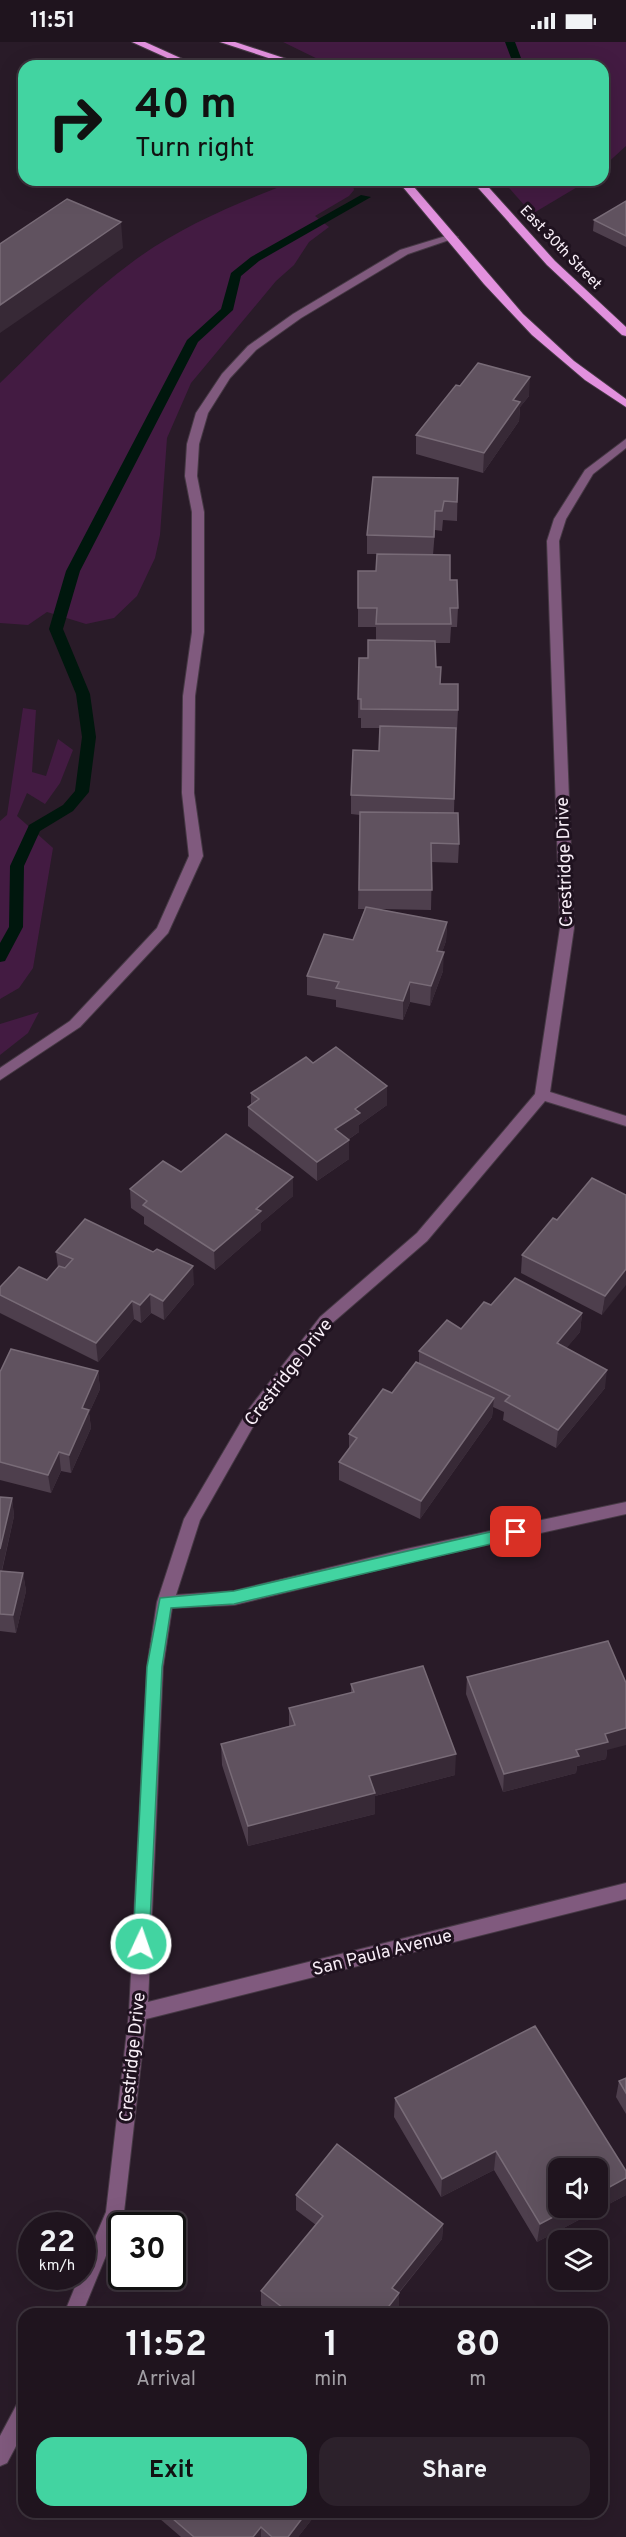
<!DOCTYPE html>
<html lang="en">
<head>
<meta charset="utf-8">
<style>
  :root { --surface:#1f141e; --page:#2c212b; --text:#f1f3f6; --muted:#a19ea4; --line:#3c333c; --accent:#42d4a1 }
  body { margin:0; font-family:Overpass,sans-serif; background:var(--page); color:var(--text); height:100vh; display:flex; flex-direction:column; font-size:22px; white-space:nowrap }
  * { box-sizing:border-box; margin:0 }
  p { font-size:20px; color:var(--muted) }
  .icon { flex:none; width:33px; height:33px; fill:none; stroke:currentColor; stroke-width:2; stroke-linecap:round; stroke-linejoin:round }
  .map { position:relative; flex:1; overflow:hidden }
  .side { position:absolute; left:18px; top:2266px; width:590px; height:210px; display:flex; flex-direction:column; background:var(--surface); border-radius:18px; box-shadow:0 6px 24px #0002,0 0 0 2px var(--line) }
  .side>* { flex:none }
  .top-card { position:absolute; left:18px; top:18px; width:591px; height:126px; border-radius:18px; box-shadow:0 6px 24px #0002,0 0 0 2px var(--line); background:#42d4a1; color:#111; overflow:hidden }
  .controls { position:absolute; left:548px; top:2116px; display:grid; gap:12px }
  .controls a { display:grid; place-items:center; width:60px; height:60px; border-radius:12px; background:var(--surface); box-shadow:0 6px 24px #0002,0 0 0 2px var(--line); font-size:30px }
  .speed { position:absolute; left:18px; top:2170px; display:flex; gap:12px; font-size:30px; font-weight:700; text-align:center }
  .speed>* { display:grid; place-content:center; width:78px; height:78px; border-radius:50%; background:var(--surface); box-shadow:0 6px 24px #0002,0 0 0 2px var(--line); line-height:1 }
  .speed small { font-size:15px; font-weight:400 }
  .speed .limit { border:3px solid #111; border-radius:9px; background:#fff; color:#111 }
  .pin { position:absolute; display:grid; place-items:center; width:51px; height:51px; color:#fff; margin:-26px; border-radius:12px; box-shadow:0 3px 9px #0006 }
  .me { position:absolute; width:66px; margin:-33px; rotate:3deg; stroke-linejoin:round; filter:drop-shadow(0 0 4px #0008) }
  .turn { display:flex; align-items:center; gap:21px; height:126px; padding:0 18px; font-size:27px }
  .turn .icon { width:78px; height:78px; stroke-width:2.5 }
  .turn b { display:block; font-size:42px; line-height:51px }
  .eta { display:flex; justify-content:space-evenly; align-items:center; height:102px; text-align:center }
  .eta b { font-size:36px; font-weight:700; line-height:42px }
  .cta { display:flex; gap:12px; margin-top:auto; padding:12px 18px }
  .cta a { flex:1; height:69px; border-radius:18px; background:var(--accent); color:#111; font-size:24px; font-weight:700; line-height:69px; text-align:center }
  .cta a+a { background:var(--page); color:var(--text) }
  .status { display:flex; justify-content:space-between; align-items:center; height:42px; padding:0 30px; background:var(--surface); direction:ltr }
  .status svg { height:16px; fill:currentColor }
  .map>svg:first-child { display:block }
  .green { fill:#431b42 }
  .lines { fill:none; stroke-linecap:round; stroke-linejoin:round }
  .stream { fill:#00170d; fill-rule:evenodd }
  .minor-casing { stroke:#463945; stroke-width:2 }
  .major-casing { stroke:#463945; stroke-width:2 }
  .minor { fill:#805a7e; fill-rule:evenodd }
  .major { fill:#e291de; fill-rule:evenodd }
  .wall { fill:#4e3f4d }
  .shaded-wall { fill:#372936 }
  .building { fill:#60525f; stroke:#786b77; stroke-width:1.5 }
  .route { fill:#42d4a1; stroke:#2b8a69; stroke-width:1.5 }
  .labels { text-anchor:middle; stroke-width:6; stroke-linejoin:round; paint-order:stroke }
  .far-street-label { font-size:15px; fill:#f9eff8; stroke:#1f121f }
  .street-label { font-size:18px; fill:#f9eff8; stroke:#1f121f }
</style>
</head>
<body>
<div class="status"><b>11:51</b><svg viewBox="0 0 49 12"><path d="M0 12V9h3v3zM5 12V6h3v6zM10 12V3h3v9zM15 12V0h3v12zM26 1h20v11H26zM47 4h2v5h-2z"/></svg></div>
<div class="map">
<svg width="626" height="2495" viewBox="0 0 626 2495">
  <rect width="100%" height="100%" fill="#291b28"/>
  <g class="green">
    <polygon points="283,0 626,0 626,104 603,125 603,24 332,24"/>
    <path d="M 298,138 L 352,138 L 354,148 L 349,154 L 315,174 L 329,185 L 309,200 L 294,223 L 276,239 L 191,341 L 167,396 L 160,493 L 155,516 L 137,554 L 114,576 L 86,582 L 47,570 L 28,583 L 0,581 L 0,341 C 44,299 85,254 135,218 C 183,183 242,159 298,138 Z"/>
    <polygon points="502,138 589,138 532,172"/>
    <polygon points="23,666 36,668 32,730 46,734 58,697 73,708 60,741 45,762 27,751 17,774 53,806 33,926 19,946 0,957 0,779 7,773"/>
    <polygon points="39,970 28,991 0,1013 0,982"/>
  </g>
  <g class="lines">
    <g class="stream">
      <polygon points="505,0 515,0 524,24 514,24"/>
      <polygon points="361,153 371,155 259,219 241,234 233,268 198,300 80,529 63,587 90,652 96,695 89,750 73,769 40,789 24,824 23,885 5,919 0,920 0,901 9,885 10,824 29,783 63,763 75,749 82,695 76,652 49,587 66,529 187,298 221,267 231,231 251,215"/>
    </g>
    <defs>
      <g id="minor">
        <polygon points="449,193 458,195 408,212 301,276 256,308 230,336 208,371 199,402 197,434 204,470 204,590 195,654 194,751 203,814 168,891 80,985 0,1038 0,1026 70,979 157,886 189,814 182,751 183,654 192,590 192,470 185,434 187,402 196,371 222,332 248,304 293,272 400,208"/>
        <polygon points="626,397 626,406 593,432 566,477 559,499 574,886 550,1050 626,1074 626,1084 545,1059 427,1199 330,1283 258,1376 200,1478 176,1553 234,1549 406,1507 626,1460 626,1472 406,1521 234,1563 172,1566 163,1625 148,1960 626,1841 626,1857 146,1977 124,2170 82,2272 64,2272 79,2235 82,2235 82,2226 106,2170 129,1971 147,1625 157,1560 184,1477 248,1368 320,1275 417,1191 535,1052 560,886 547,499 554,477 585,428"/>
        <polygon points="24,2359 24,2389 7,2421 0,2424 0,2394 17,2362"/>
      </g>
      <g id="major">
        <polygon points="132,0 145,0 198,24 185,24"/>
        <polygon points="220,0 235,0 308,24 293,24"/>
        <polygon points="397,138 408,138 523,272 574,319 626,357 626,365 585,338 532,293 484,242"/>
        <polygon points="471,138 482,138 555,219 626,285 626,294 622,293 547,223"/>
      </g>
    </defs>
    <use href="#minor" class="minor-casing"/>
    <use href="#major" class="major-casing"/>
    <use href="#minor" class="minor"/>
    <use href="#major" class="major"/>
  </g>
  <g class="wall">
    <polygon points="626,159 626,205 593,189 594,178"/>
    <polygon points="460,344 529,354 520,365 519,379 483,431 416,412 416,393"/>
    <polygon points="458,436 457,479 443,478 442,489 435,488 433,513 450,538 458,566 457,585 451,585 450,601 435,601 436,625 440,642 458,668 457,688 456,688 454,771 459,802 458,821 432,820 431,868 378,867 447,880 446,899 442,910 443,929 430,964 410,960 403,978 336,965 336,958 307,953 307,934 353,898 365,867 358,867 360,773 351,772 351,753 379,709 380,686 361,686 361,676 358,676 359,616 368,616 376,598 376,585 358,585 358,529 376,529 380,512 367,512 367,493"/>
    <polygon points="313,1021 387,1044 387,1063 359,1083 359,1090 349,1097 349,1117 317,1139 248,1084 248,1065 251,1062 251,1051"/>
    <polygon points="181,1130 293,1135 293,1154 261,1181 261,1188 215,1228 144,1182 144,1175 131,1166 130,1147"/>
    <polygon points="626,1153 602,1273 521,1231 522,1213 557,1178"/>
    <polygon points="56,1210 194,1242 164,1278 151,1271 141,1281 134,1277 98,1320 0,1271 0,1245 47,1238 58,1226"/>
    <polygon points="491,1263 582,1271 580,1290 566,1306 605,1346 556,1406 503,1378 504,1370 493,1365 492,1375 420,1477 339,1438 339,1420 349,1407 349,1392 392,1351 419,1321 419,1309 461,1287"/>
    <polygon points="98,1329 100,1347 89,1371 91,1386 71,1431 61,1429 51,1451 0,1438 0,1330"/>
    <polygon points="0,1455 12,1456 14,1474 2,1529 23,1531 26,1549 16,1591 0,1589"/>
    <polygon points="467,1635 607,1708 606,1717 577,1724 576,1731 503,1750 466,1652"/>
    <polygon points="351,1642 455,1733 375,1754 375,1772 248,1804 222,1723 221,1702 289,1684 289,1666 351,1651"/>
    <polygon points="626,2036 626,2072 616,2055 619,2039"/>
    <polygon points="395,2056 626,2153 537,2200 494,2128 441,2155 394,2075"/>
    <polygon points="296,2153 443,2182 442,2197 399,2251 399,2266 393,2272 273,2272 261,2263 261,2249 316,2183 296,2168"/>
    <polygon points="152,2470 316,2470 316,2472 298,2495 181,2495"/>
  </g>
  <g class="shaded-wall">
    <polygon points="121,180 123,206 0,291 0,263"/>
    <polygon points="530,335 529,354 520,365 519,379 483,431 484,411 513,358"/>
    <polygon points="447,880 446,899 436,928 437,909"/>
    <polygon points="444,910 443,929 430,964 431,944"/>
    <polygon points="410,940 410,960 403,978 403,959"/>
    <polygon points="387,1044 387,1063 359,1083 359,1090 335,1106 335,1087 355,1067"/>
    <polygon points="349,1098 349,1117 317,1139 317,1120"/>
    <polygon points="293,1135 293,1154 261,1181 261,1188 215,1228 214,1209 256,1167"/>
    <polygon points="193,1224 194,1242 164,1278 163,1259"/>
    <polygon points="626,1227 626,1243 602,1273 605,1254"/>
    <polygon points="150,1252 151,1271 141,1281 140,1263"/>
    <polygon points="132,1259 134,1277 98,1320 96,1301"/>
    <polygon points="582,1271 580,1290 555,1320 557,1301"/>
    <polygon points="607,1328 605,1346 556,1406 558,1388"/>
    <polygon points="98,1329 100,1347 89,1371 91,1386 71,1431 69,1413 82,1366"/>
    <polygon points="494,1356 492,1375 420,1477 421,1459"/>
    <polygon points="59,1410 61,1429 51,1451 48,1433"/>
    <polygon points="12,1456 14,1474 0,1536 0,1507"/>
    <polygon points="23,1531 26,1549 16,1591 13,1573"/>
    <polygon points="626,1686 626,1703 607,1708 606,1717 577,1724 576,1731 503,1750 504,1732 576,1708 605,1692"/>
    <polygon points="456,1712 455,1733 375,1754 375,1772 248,1804 248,1784 369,1734"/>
    <polygon points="496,2109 494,2128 441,2155 442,2137"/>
    <polygon points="626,2136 626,2153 537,2200 540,2182 570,2166 597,2166 597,2152"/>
    <polygon points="443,2182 442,2197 391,2260 392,2246"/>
    <polygon points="399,2251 399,2266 393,2272 383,2272"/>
    <polygon points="307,2470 316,2470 316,2472 298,2495 288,2495"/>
    <polygon points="261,2485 261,2495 253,2495"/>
  </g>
  <g class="building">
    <polygon points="67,157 121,180 0,263 0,202"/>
    <polygon points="626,159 626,194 594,178"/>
    <polygon points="478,321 530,335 513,358 520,360 484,411 416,393 456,343 460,344"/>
    <polygon points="373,435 458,436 457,460 444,459 442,469 435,469 434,495 367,493"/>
    <polygon points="377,512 450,513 450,538 457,538 458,566 450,566 451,582 376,582 377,566 358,566 358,529 376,529"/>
    <polygon points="368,598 435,599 436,625 441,625 440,642 458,642 458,668 361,667 361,657 358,657 359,616 368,616"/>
    <polygon points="380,684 456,686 454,757 351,753 353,708 379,709"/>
    <polygon points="360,770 458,771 459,802 431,801 432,848 359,848"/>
    <polygon points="366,865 447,880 437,909 444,910 431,944 410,940 403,959 336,946 339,940 307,934 324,892 353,898"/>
    <polygon points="336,1005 387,1044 355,1067 360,1071 335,1087 349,1098 317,1120 248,1065 259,1057 251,1051 306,1015 313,1021"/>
    <polygon points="226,1092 293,1135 256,1167 261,1169 214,1209 143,1163 147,1159 130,1147 163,1119 181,1130"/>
    <polygon points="592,1136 626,1153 626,1227 605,1254 522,1213 553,1176 557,1178"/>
    <polygon points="85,1177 153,1210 157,1207 193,1224 163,1259 150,1252 140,1263 132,1259 96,1301 0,1253 0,1245 19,1225 47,1238 59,1224 65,1226 73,1217 56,1210"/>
    <polygon points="515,1236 582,1271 557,1301 607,1328 558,1388 505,1359 510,1354 419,1309 447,1278 461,1287 484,1260 491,1263"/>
    <polygon points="11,1307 98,1329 82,1366 89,1368 69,1413 59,1410 48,1433 0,1420 0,1330"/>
    <polygon points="416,1320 494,1356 421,1459 339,1420 357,1396 349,1392 383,1347 392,1351"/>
    <polygon points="0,1455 12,1456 0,1507"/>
    <polygon points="0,1529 23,1531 13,1573 0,1572"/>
    <polygon points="608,1599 626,1641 626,1686 605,1692 608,1700 576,1708 579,1714 504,1732 467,1635"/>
    <polygon points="423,1624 456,1712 369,1734 375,1751 248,1784 221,1702 295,1683 289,1666 354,1650 351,1642"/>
    <polygon points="535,1984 626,2129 626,2136 597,2152 597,2127 558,2127 558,2166 570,2166 540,2182 496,2109 442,2137 395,2056"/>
    <polygon points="626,2036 626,2051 619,2039"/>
    <polygon points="337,2102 443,2182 392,2246 399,2251 383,2272 291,2272 261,2249 323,2174 296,2153"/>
    <polygon points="165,2470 307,2470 288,2495 272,2495 261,2485 253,2495 194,2495"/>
  </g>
  <polygon class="route" points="516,1484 523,1490 516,1496 234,1562 171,1566 162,1625 149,1902 147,1907 141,1909 136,1907 133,1902 147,1625 160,1556 234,1549"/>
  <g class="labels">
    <g class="far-street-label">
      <text transform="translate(561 205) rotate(46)" y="5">East 30th Street</text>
    </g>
    <g class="street-label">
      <text transform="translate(564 820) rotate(-92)" y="6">Crestridge Drive</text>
      <text transform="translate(288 1330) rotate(-52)" y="6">Crestridge Drive</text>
      <text transform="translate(382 1910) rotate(-14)" y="6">San Paula Avenue</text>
      <text transform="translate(132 2015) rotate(-84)" y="6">Crestridge Drive</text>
    </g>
  </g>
</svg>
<div class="controls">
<a><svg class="icon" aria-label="sound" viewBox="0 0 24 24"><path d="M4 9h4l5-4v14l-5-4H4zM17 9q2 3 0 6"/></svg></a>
<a><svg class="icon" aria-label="layers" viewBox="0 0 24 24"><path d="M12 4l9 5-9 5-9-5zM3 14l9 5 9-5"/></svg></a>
</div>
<div class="speed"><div>22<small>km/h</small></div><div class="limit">30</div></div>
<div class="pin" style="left:516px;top:1490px;background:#d93025"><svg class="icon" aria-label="arrive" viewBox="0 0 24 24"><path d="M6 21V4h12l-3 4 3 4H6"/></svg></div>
<svg class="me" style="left:141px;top:1902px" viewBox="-20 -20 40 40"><circle r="17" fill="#42d4a1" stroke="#fff" stroke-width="3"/><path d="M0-11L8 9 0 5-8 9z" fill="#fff"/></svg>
<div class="top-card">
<div class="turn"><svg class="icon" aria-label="right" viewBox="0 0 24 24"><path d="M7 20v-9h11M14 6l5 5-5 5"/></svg><div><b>40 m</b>Turn right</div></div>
</div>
<section class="side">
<div class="eta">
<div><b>11:52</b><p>Arrival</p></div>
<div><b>1</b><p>min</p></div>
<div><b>80</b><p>m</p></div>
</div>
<div class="cta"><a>Exit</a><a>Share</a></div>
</section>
</div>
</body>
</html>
